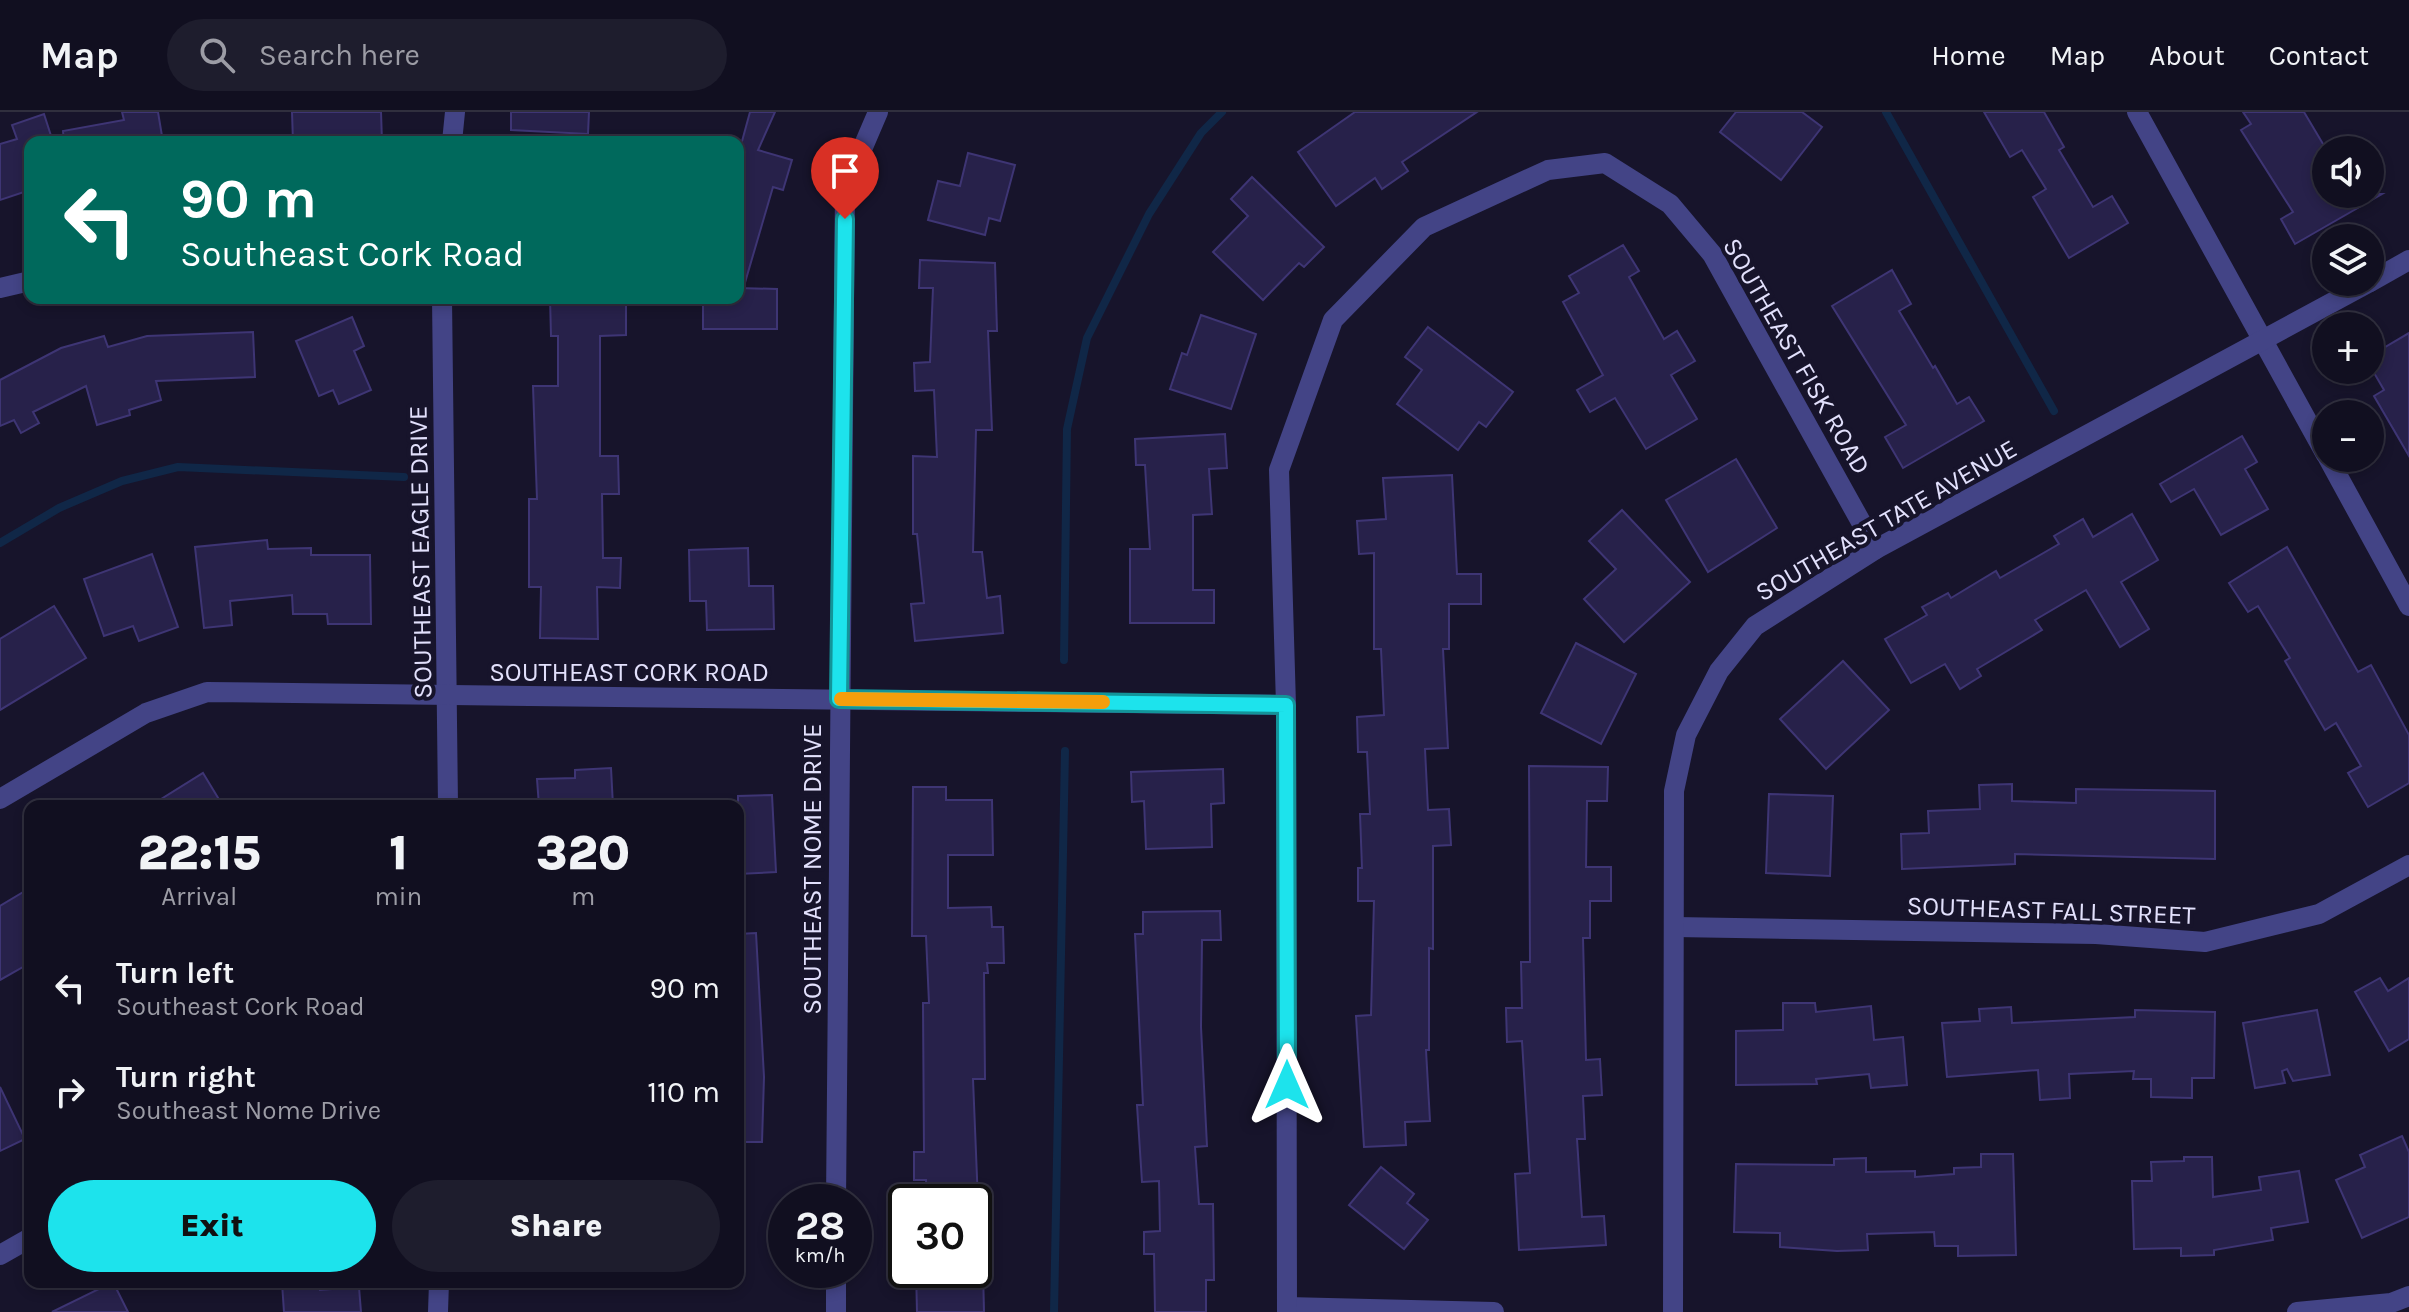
<!DOCTYPE html>
<html lang="en">
<head>
<meta charset="utf-8">
<style>
  :root { --surface:#110f20; --page:#1e1d2d; --text:#f1f3f6; --muted:#9c9ca5; --line:#302f3e; --accent:#1de3ec }
  body { margin:0; font-family:Karla,sans-serif; background:var(--page); color:var(--text); height:100vh; display:flex; flex-direction:column; font-size:30px; white-space:nowrap }
  * { box-sizing:border-box; margin:0 }
  p { font-size:26px; color:var(--muted) }
  .icon { flex:none; width:44px; height:44px; fill:none; stroke:currentColor; stroke-width:2; stroke-linecap:round; stroke-linejoin:round }
  .map { position:relative; flex:1; overflow:hidden }
  .details { position:absolute; left:24px; top:688px; width:720px; height:488px; display:flex; flex-direction:column; background:var(--surface); border-radius:16px; box-shadow:0 4px 12px #0003,0 0 0 2px var(--line) }
  .details>* { flex:none }
  .guide { position:absolute; left:24px; top:24px; width:720px; height:168px; border-radius:16px; box-shadow:0 4px 12px #0003,0 0 0 2px var(--line); background:#00695c; color:#fff; overflow:hidden }
  .tools { position:absolute; left:2312px; top:24px; display:grid; gap:16px }
  .tools a { display:grid; place-items:center; width:72px; height:72px; border-radius:50%; background:var(--surface); box-shadow:0 4px 12px #0003,0 0 0 2px var(--line); font-size:40px }
  .speed { position:absolute; left:768px; top:1072px; display:flex; gap:16px; font-size:40px; font-weight:700; text-align:center }
  .speed>* { display:grid; place-content:center; width:104px; height:104px; border-radius:50%; background:var(--surface); box-shadow:0 4px 12px #0003,0 0 0 2px var(--line); line-height:1 }
  .speed small { font-size:20px; font-weight:400 }
  .speed .limit { border:4px solid #111; border-radius:12px; background:#fff; color:#111 }
  .pin { position:absolute; display:grid; place-items:center; width:68px; height:68px; color:#fff; margin:-82px -34px; border-radius:50% 50% 50% 0; rotate:-45deg; box-shadow:0 0 8px #0007 }
  .pin .icon { rotate:45deg }
  .me { position:absolute; width:88px; margin:-44px; rotate:0deg; stroke-linejoin:round; filter:drop-shadow(0 0 6px #0008) }
  .turn { display:flex; align-items:center; gap:28px; height:168px; padding:0 24px; font-size:36px }
  .turn .icon { width:104px; height:104px; stroke-width:2.5 }
  .turn b { display:block; font-size:56px; line-height:68px }
  .eta { display:flex; justify-content:space-evenly; align-items:center; height:136px; text-align:center }
  .eta b { font-size:48px; font-weight:800; line-height:56px }
  .button { display:flex; gap:16px; margin-top:auto; padding:16px 24px }
  .button a { flex:1; height:92px; border-radius:48px; background:var(--accent); color:#111; font-size:32px; font-weight:800; line-height:92px; text-align:center }
  .button a+a { background:var(--page); color:var(--text) }
  ul { padding:0; list-style:none }
  li { display:flex; align-items:center; gap:24px; height:104px; padding:0 24px }
  li div { flex:1 }
  li b { display:block; font-size:30px }
  li em { font-style:normal }
  header { display:flex; align-items:center; gap:48px; box-sizing:border-box; height:112px; padding:0 40px; background:var(--surface); border-bottom:2px solid var(--line) }
  header strong { font-size:38px }
  nav { display:flex; gap:44px; margin-inline-start:auto; font-size:28px }
  .search { width:560px; height:72px; background:var(--page); display:flex; align-items:center; gap:20px; box-sizing:border-box; padding:0 28px; border-radius:44px; color:var(--muted); font-size:30px }
  .map>svg:first-child { display:block }
  .lines { fill:none; stroke-linecap:round; stroke-linejoin:round }
  .stream { stroke:#102747; stroke-width:8 }
  .building { fill:#27214a; stroke:#3e3574; stroke-width:2 }
  .minor { stroke:#434486; stroke-width:20 }
  .route-casing { stroke:#139499; stroke-width:20 }
  .route { stroke:#1de3ec; stroke-width:14 }
  .slow { stroke:#f59e0b; stroke-width:14 }
  .labels { text-anchor:middle; stroke-width:8; stroke-linejoin:round; paint-order:stroke }
  .street-label { font-size:26px; fill:#e2e0fc; stroke:#17142b }
</style>
</head>
<body>
<header>
<strong>Map</strong>
<div class="search"><svg class="icon" aria-label="search" viewBox="0 0 24 24"><circle cx="10" cy="10" r="6"/><path d="M15 15l6 6"/></svg>Search here</div>
<nav><a>Home</a><a>Map</a><a>About</a><a>Contact</a></nav>
</header>
<div class="map">
<svg width="2409" height="1200" viewBox="0 0 2409 1200">
  <rect width="100%" height="100%" fill="#17142b"/>
  <g class="lines">
    <g class="stream">
      <polyline points="1886,0 2054,299"/>
      <polyline points="0,431 59,396 122,369 178,355 404,365"/>
      <polyline points="1064,548 1067,317 1087,226 1149,102 1201,21 1222,0"/>
      <polyline points="1054,1200 1065,639"/>
    </g>
  </g>
  <g class="building">
    <polygon points="122,0 158,0 163,30 64,30 63,19 124,8"/>
    <polygon points="292,0 381,0 382,30 293,30"/>
    <polygon points="511,0 589,0 588,22 511,18"/>
    <polygon points="750,0 775,0 758,38 792,48 783,78 773,75 744,174 738,173 738,32 741,33"/>
    <polygon points="1355,0 1477,0 1402,50 1408,59 1382,77 1375,66 1336,94 1298,40"/>
    <polygon points="1736,0 1802,0 1822,15 1781,68 1720,20"/>
    <polygon points="1984,0 2044,0 2064,35 2059,38 2093,95 2112,84 2128,111 2069,146 2033,85 2046,77 2022,38 2010,45"/>
    <polygon points="2243,0 2304,0 2326,37 2326,82 2382,82 2295,132 2281,107 2293,100 2241,18 2251,12"/>
    <polygon points="44,2 53,30 30,30 30,78 0,88 0,32 17,27 12,13"/>
    <polygon points="968,41 1015,53 1000,109 989,106 985,123 928,108 938,69 960,74"/>
    <polygon points="1252,65 1324,135 1304,155 1299,151 1263,188 1213,140 1248,104 1231,87"/>
    <polygon points="1623,133 1639,159 1629,165 1664,227 1677,219 1695,249 1671,263 1697,307 1646,337 1615,286 1590,300 1577,278 1603,263 1563,190 1579,181 1569,164"/>
    <polygon points="920,148 995,151 997,219 988,219 992,318 976,318 973,440 982,440 987,486 1000,484 1003,521 915,529 911,492 924,491 917,422 913,422 913,344 937,345 934,278 915,279 914,251 930,250 933,176 919,176"/>
    <polygon points="1892,158 1911,192 1899,199 1933,256 1935,254 1957,292 1969,285 1984,309 1903,356 1885,325 1906,313 1832,194"/>
    <polygon points="738,176 777,177 777,217 703,217 703,186 738,186"/>
    <polygon points="550,186 626,186 626,223 600,224 600,344 618,344 619,382 602,382 603,446 621,446 620,476 597,475 598,527 540,526 541,475 529,475 529,387 537,387 533,274 558,274 558,224 551,224"/>
    <polygon points="1201,203 1256,222 1231,297 1170,277 1182,241 1187,243"/>
    <polygon points="352,205 364,234 354,239 371,278 339,292 333,278 319,284 296,229"/>
    <polygon points="1428,215 1513,280 1486,315 1479,310 1458,338 1397,292 1422,258 1405,245"/>
    <polygon points="253,220 255,265 156,269 161,288 129,298 130,303 97,313 86,274 33,300 39,311 21,321 14,308 0,314 0,268 61,236 104,224 108,235 147,224"/>
    <polygon points="2409,221 2409,344 2374,284 2384,278 2370,254 2370,244"/>
    <polygon points="1225,322 1227,356 1209,357 1212,402 1193,403 1193,478 1214,478 1214,511 1130,511 1130,437 1150,437 1145,353 1136,353 1135,327"/>
    <polygon points="2242,324 2257,350 2245,357 2268,397 2221,423 2194,377 2171,390 2160,372"/>
    <polygon points="1736,347 1777,416 1708,460 1666,388"/>
    <polygon points="1452,363 1457,462 1481,462 1481,492 1449,492 1449,537 1443,537 1448,636 1425,637 1428,698 1449,697 1451,733 1433,734 1433,837 1429,836 1429,938 1426,938 1430,1009 1405,1010 1406,1033 1364,1035 1356,904 1371,903 1374,789 1358,789 1358,756 1362,756 1360,702 1370,702 1367,640 1358,640 1357,605 1384,603 1381,537 1374,537 1374,441 1359,442 1357,409 1386,407 1383,366"/>
    <polygon points="1622,398 1690,470 1624,530 1584,487 1616,457 1589,429"/>
    <polygon points="2132,402 2158,448 2121,470 2149,517 2120,535 2086,478 2035,508 2042,518 1977,557 1981,564 1960,577 1945,552 1911,571 1885,527 1927,503 1922,495 1948,481 1951,486 1996,459 2000,466 2059,432 2054,424 2083,407 2093,425"/>
    <polygon points="267,428 268,437 311,436 311,443 370,443 371,512 328,512 327,502 293,502 292,483 230,489 232,513 204,516 195,435"/>
    <polygon points="2287,435 2358,560 2371,553 2409,623 2409,671 2368,695 2348,661 2361,654 2336,611 2325,618 2285,549 2290,546 2258,494 2248,500 2229,471"/>
    <polygon points="748,436 749,474 773,474 774,517 707,518 706,489 690,489 689,438"/>
    <polygon points="152,442 178,515 139,529 133,514 104,524 84,467"/>
    <polygon points="54,494 86,546 0,598 0,527"/>
    <polygon points="1576,531 1636,562 1601,632 1541,601"/>
    <polygon points="1843,549 1889,598 1826,657 1780,607"/>
    <polygon points="1529,654 1608,655 1607,689 1587,689 1586,755 1611,755 1611,789 1590,789 1590,826 1583,826 1586,948 1600,947 1602,983 1583,984 1585,1027 1577,1027 1582,1105 1604,1104 1606,1133 1519,1138 1515,1062 1530,1061 1522,929 1507,930 1506,896 1522,896 1521,850 1530,850"/>
    <polygon points="611,656 613,694 539,694 537,667 575,666 575,658"/>
    <polygon points="1223,657 1224,691 1211,692 1212,735 1146,737 1144,689 1132,690 1131,660"/>
    <polygon points="203,661 223,694 150,694"/>
    <polygon points="2012,672 2012,689 2076,691 2076,677 2215,679 2215,747 2015,742 2015,752 1902,757 1901,722 1929,721 1928,699 1980,697 1979,673"/>
    <polygon points="913,675 946,675 946,688 992,688 993,743 948,743 948,796 991,795 992,815 1003,815 1004,851 987,851 988,861 984,861 985,967 973,967 978,1090 927,1090 926,1068 914,1068 914,1040 924,1040 923,891 929,891 926,824 912,824"/>
    <polygon points="1769,682 1833,684 1830,764 1766,761"/>
    <polygon points="772,683 776,760 738,762 738,684"/>
    <polygon points="30,776 30,851 0,868 0,794"/>
    <polygon points="1220,799 1221,828 1202,828 1201,915 1207,1034 1195,1035 1199,1092 1213,1092 1214,1168 1206,1168 1206,1200 1155,1200 1154,1142 1144,1142 1144,1120 1160,1119 1159,1069 1142,1070 1137,993 1143,993 1135,822 1143,822 1143,800"/>
    <polygon points="756,821 764,965 762,1030 738,1030 738,822"/>
    <polygon points="2380,866 2388,879 2409,866 2409,927 2389,939 2355,880"/>
    <polygon points="1783,891 1815,891 1816,900 1871,894 1874,928 1903,925 1907,973 1871,976 1869,962 1816,967 1817,972 1736,973 1736,919 1783,918"/>
    <polygon points="2011,895 2012,911 2135,905 2135,898 2215,900 2214,966 2192,966 2192,986 2151,985 2151,967 2133,967 2134,959 2069,962 2070,986 2040,988 2038,958 1947,965 1942,911 1980,909 1979,897"/>
    <polygon points="2317,898 2330,963 2293,969 2287,957 2282,959 2285,971 2255,976 2243,911"/>
    <polygon points="0,975 25,1027 0,1039"/>
    <polygon points="2402,1024 2409,1040 2409,1105 2362,1126 2336,1068 2365,1055 2360,1043"/>
    <polygon points="1981,1042 2013,1042 2016,1143 1958,1144 1958,1134 1935,1134 1934,1120 1867,1122 1868,1138 1837,1139 1780,1135 1780,1121 1734,1120 1736,1052 1834,1053 1834,1047 1866,1046 1866,1060 1915,1059 1915,1065 1954,1062 1954,1056 1981,1055"/>
    <polygon points="2184,1045 2212,1045 2213,1085 2261,1078 2259,1065 2299,1059 2308,1110 2271,1116 2273,1128 2214,1138 2214,1143 2181,1144 2181,1136 2134,1137 2132,1069 2152,1069 2151,1050 2184,1049"/>
    <polygon points="1381,1055 1414,1082 1407,1091 1428,1108 1404,1137 1349,1093"/>
    <polygon points="916,1158 983,1158 984,1200 917,1200"/>
    <polygon points="113,1170 128,1200 52,1200"/>
    <polygon points="319,1170 320,1178 359,1175 361,1200 284,1200 282,1171"/>
  </g>
  <g class="lines">
    <g class="minor">
      <polyline points="2137,0 2326,343"/>
      <polyline points="452,30 455,0"/>
      <polyline points="2370,170 2409,148"/>
      <polyline points="0,176 30,169"/>
      <polyline points="442,186 448,694"/>
      <polyline points="2328,346 2409,494"/>
      <polyline points="0,687 146,601 207,580 1286,593"/>
      <polyline points="1675,815 2096,822 2205,830 2319,802 2409,753"/>
      <polyline points="836,1090 845,77 878,0"/>
      <polyline points="0,1143 30,1126"/>
      <polyline points="1287,1195 1494,1200"/>
      <polyline points="438,1200 439,1170"/>
      <polyline points="836,1200 836,1158"/>
      <polyline points="1287,1200 1286,593 1279,358 1333,208 1424,115 1548,58 1605,51 1670,92 1712,142 1876,437"/>
      <polyline points="1673,1200 1674,679 1686,623 1719,559 1755,514 1876,437 2370,170"/>
      <polyline points="2297,1200 2391,1191 2409,1184"/>
    </g>
  </g>
  <g class="lines">
    <defs>
      <polyline id="route" points="845,107 839,587 1286,593 1287,973"/>
    </defs>
    <use href="#route" class="route-casing"/>
    <use href="#route" class="route"/>
    <polyline class="slow" points="841,587 1103,590"/>
  </g>
  <g class="labels">
    <g class="street-label">
      <text transform="translate(1797 244) rotate(60)" y="9">SOUTHEAST FISK ROAD</text>
      <text transform="translate(1886 408) rotate(-30)" y="9">SOUTHEAST TATE AVENUE</text>
      <text transform="translate(420 440) rotate(-91)" y="9">SOUTHEAST EAGLE DRIVE</text>
      <text x="629" y="569">SOUTHEAST CORK ROAD</text>
      <text transform="translate(812 757) rotate(-90)" y="9">SOUTHEAST NOME DRIVE</text>
      <text transform="translate(2051 798) rotate(2)" y="9">SOUTHEAST FALL STREET</text>
    </g>
  </g>
</svg>
<div class="tools">
<a><svg class="icon" aria-label="sound" viewBox="0 0 24 24"><path d="M4 9h4l5-4v14l-5-4H4zM17 9q2 3 0 6"/></svg></a>
<a><svg class="icon" aria-label="layers" viewBox="0 0 24 24"><path d="M12 4l9 5-9 5-9-5zM3 14l9 5 9-5"/></svg></a>
<a>+</a>
<a>−</a>
</div>
<div class="speed"><div>28<small>km/h</small></div><div class="limit">30</div></div>
<div class="pin" style="left:845px;top:107px;background:#d93025"><svg class="icon" aria-label="arrive" viewBox="0 0 24 24"><path d="M6 21V4h12l-3 4 3 4H6"/></svg></div>
<svg class="me" style="left:1287px;top:973px" viewBox="-20 -20 40 40"><path d="M0-17L14 15 0 8-14 15z" fill="#1de3ec" stroke="#fff" stroke-width="4"/></svg>
<div class="guide">
<div class="turn"><svg class="icon" aria-label="left" viewBox="0 0 24 24"><path d="M17 20v-9H6M10 6l-5 5 5 5"/></svg><div><b>90 m</b>Southeast Cork Road</div></div>
</div>
<section class="details">
<div class="eta">
<div><b>22:15</b><p>Arrival</p></div>
<div><b>1</b><p>min</p></div>
<div><b>320</b><p>m</p></div>
</div>
<ul>
<li><svg class="icon" aria-label="left" viewBox="0 0 24 24"><path d="M17 20v-9H6M10 6l-5 5 5 5"/></svg><div><b>Turn left</b><p>Southeast Cork Road</p></div><em>90 m</em></li>
<li><svg class="icon" aria-label="right" viewBox="0 0 24 24"><path d="M7 20v-9h11M14 6l5 5-5 5"/></svg><div><b>Turn right</b><p>Southeast Nome Drive</p></div><em>110 m</em></li>
</ul>
<div class="button"><a>Exit</a><a>Share</a></div>
</section>
</div>
</body>
</html>
